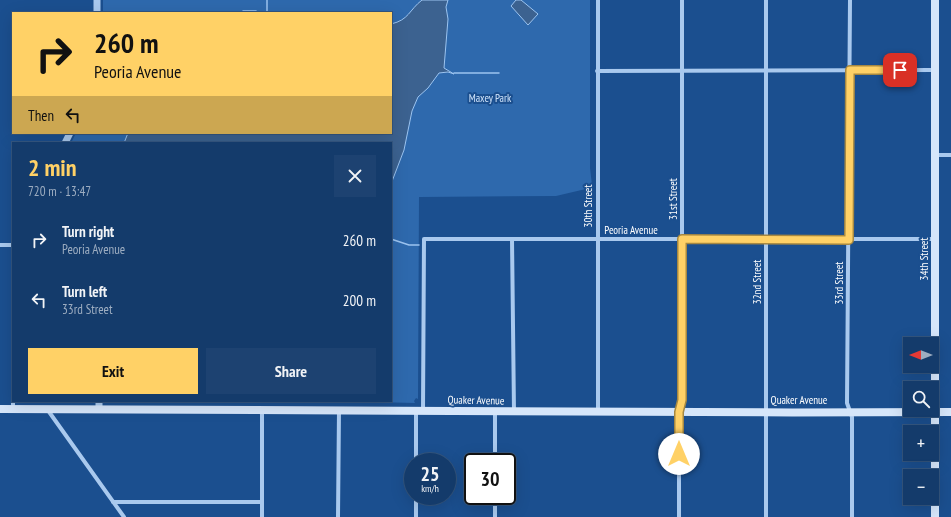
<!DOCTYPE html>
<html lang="en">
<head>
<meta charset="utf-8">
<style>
  :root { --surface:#143b6b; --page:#1d4271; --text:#f1f3f6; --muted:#9dadc1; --line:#33557e; --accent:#ffd166 }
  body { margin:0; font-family:"PT Sans Narrow",sans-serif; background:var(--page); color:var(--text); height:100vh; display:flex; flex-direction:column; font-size:15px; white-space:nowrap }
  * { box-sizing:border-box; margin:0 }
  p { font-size:13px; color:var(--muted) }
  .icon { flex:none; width:22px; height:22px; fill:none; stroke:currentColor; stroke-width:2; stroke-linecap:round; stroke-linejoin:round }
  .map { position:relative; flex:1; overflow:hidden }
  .panel { position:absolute; left:12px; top:142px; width:380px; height:260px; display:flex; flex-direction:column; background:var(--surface); border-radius:0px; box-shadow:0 4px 16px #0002,0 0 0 1px var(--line) }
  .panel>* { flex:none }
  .guide { position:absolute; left:12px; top:12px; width:380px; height:122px; border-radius:0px; box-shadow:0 4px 16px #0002,0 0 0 1px var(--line); background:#ffd166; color:#111; overflow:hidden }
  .needle { width:26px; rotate:270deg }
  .controls { position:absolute; left:903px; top:337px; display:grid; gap:8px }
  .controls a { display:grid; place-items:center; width:36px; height:36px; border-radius:0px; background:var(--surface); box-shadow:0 4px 16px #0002,0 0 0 1px var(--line); font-size:20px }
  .speed { position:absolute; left:404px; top:453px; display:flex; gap:8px; font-size:20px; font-weight:700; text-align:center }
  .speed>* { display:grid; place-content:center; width:52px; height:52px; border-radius:50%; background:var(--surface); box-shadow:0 4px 16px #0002,0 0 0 1px var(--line); line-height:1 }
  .speed small { font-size:10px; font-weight:400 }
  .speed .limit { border:2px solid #111; border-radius:6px; background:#fff; color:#111 }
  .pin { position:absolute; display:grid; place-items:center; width:34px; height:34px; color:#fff; margin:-17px; border-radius:8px; box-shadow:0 2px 6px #0006 }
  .me { position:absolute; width:44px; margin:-22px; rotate:0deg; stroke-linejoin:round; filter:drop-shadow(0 0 3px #0008) }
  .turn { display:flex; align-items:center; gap:14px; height:84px; padding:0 16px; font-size:18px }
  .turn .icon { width:52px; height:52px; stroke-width:2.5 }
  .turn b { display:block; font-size:28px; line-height:34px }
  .then { display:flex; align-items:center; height:38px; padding:0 16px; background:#0003; gap:8px; font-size:15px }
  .round { display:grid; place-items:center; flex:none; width:42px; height:42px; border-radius:0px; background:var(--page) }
  .headline { display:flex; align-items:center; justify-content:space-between; height:68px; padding:0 16px }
  h1 { font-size:24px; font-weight:800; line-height:30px; color:var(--accent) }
  .button { display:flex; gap:8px; margin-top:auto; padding:8px 16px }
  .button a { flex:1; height:46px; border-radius:0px; background:var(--accent); color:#111; font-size:16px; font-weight:800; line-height:46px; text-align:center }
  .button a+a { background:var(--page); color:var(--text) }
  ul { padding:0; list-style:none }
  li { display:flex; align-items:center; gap:12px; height:60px; padding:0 16px }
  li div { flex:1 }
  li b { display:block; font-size:15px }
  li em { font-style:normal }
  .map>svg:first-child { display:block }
  .green { fill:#2e69ad }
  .water { fill:#3c6290; stroke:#9cc4f0 }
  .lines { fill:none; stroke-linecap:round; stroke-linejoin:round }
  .stream { stroke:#9cc4f0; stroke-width:1.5 }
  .minor { stroke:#a9c9ee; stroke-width:4 }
  .tertiary { stroke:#a9c9ee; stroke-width:7 }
  .secondary { stroke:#d6e6fa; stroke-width:8 }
  .route-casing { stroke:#a68842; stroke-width:10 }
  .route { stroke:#ffd166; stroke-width:7 }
  .labels { text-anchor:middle; stroke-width:4; stroke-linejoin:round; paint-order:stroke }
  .park-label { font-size:11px; fill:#cfe3fa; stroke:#1b4f8f }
  .street-label { font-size:11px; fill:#fff; stroke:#1b4f8f }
</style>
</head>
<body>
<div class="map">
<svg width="951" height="517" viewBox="0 0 951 517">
  <rect width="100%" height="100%" fill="#1b4f8f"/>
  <polygon class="green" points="103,0 590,0 590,168 592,185 590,188 556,196 419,197 418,399 416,398 414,401 415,403 332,401 391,401 391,143 71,143 76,133 391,133 391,13 103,13"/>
  <g class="water">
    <path d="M 422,0 L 448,0 L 446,7 L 448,19 L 444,68 L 454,74 L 448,72 L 439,73 L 428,88 L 418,97 L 412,111 L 404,150 L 391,184 L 391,143 L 124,143 L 128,133 L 391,133 L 391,24 C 409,20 409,10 422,0 Z"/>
    <polygon points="516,0 521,0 538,14 528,25 511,6"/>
  </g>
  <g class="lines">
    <g class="stream">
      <polyline points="243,11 256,11 259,13"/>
      <polyline points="267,13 267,0"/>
      <polyline points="454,73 499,73"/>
      <polyline points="391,239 409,245 419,245"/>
    </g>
    <g class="minor">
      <polyline points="598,0 598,412"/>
      <polyline points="766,0 766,517"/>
      <polyline points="850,0 847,403 852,417 852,517"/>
      <polyline points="597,71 935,70"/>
      <polyline points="935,155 951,155"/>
      <polyline points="512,239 514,412"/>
      <polyline points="0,245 13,245"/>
      <polyline points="13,401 13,409"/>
      <polyline points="47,409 124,517"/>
      <polyline points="423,411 424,239 935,239"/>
      <polyline points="495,412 495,462"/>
      <polyline points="416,462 416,411"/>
      <polyline points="495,496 495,517"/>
      <polyline points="113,502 262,502"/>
      <polyline points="262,517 262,409"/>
      <polyline points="338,517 339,410"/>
      <polyline points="416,517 416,496"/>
      <polyline points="679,517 679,412 682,400 682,0"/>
    </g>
    <g class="tertiary">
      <polyline points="97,0 97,13"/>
      <polyline points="65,143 70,133"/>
      <polyline points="99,409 99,401"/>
    </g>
    <g class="secondary">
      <polyline points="935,0 935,517"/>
      <path d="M 0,409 C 317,409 634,414 951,412"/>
    </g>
  </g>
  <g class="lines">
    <defs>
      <polyline id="route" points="679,454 679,412 682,400 682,239 849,240 850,70 900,70"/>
    </defs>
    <use href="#route" class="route-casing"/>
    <use href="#route" class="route"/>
  </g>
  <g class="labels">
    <g class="park-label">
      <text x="490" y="102">Maxey Park</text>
    </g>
    <g class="street-label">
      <text transform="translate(673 199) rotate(-90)" y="4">31st Street</text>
      <text transform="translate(588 206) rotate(-90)" y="4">30th Street</text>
      <text x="631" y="234">Peoria Avenue</text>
      <text transform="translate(924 259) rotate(-90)" y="4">34th Street</text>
      <text transform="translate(757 282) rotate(-90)" y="4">32nd Street</text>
      <text transform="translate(839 283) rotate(-90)" y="4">33rd Street</text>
      <text transform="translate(476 400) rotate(1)" y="4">Quaker Avenue</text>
      <text x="799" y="404">Quaker Avenue</text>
    </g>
  </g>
</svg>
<div class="controls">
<a><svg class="needle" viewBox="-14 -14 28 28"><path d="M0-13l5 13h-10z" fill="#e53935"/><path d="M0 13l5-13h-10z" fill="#9dadc1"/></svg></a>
<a><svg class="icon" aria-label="search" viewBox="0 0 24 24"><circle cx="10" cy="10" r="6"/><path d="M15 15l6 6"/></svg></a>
<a>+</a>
<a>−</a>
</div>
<div class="speed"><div>25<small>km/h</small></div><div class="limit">30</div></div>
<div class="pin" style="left:900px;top:70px;background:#d93025"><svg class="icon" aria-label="arrive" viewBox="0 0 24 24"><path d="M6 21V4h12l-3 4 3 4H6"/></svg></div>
<svg class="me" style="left:679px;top:454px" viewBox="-20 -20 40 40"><circle r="19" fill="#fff"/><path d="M0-13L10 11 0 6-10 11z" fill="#ffd166"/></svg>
<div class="guide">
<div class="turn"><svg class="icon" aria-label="right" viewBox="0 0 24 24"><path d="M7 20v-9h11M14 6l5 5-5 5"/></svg><div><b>260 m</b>Peoria Avenue</div></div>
<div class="then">Then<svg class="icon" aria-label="left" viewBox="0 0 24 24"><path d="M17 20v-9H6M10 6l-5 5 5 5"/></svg></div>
</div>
<section class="panel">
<div class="headline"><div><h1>2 min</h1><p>720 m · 13:47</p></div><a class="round"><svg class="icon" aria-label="close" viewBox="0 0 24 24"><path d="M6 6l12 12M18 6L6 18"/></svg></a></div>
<ul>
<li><svg class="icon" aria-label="right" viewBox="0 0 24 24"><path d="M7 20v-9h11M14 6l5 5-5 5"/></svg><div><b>Turn right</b><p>Peoria Avenue</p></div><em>260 m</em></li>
<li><svg class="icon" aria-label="left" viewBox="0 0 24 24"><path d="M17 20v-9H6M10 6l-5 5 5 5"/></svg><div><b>Turn left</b><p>33rd Street</p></div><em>200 m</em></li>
</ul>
<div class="button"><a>Exit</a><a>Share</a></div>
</section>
</div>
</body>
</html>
